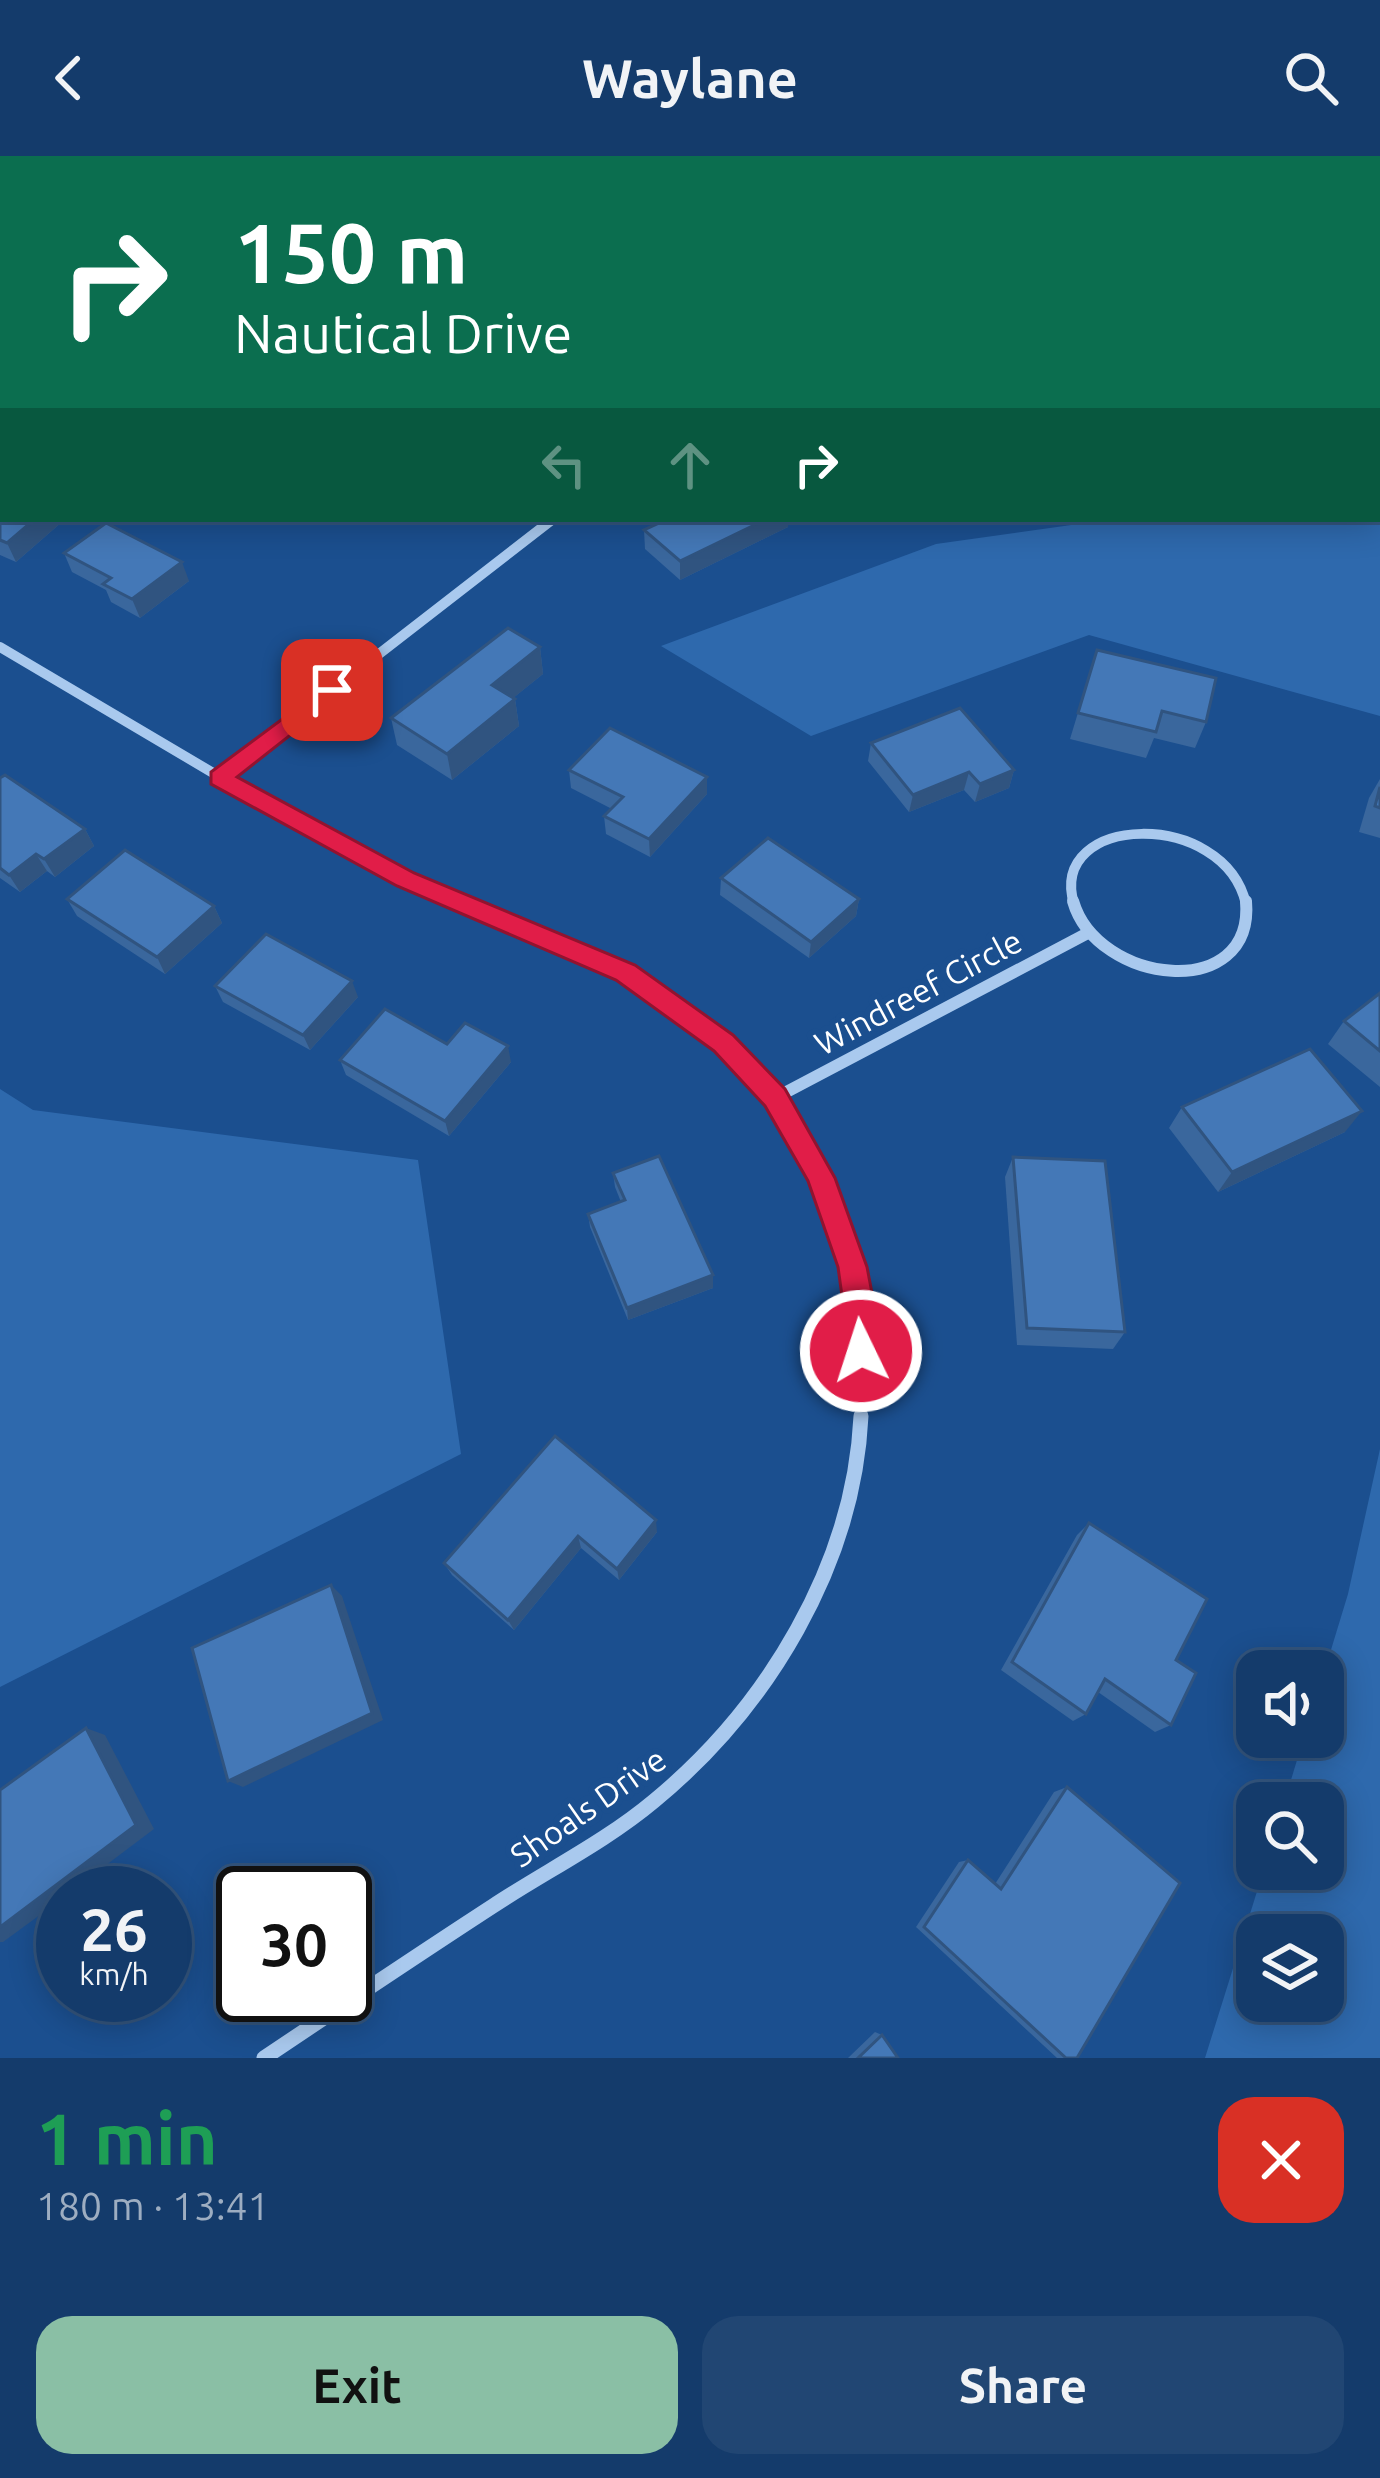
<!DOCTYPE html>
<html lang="en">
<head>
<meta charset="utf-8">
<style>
  :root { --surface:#143b6b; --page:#214673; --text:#f1f3f6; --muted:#9dadc1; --line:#33557e; --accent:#8abfa5 }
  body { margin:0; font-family:Ubuntu,sans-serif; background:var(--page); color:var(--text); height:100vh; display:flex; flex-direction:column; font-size:45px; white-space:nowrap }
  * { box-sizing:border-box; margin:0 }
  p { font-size:39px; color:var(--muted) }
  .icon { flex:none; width:66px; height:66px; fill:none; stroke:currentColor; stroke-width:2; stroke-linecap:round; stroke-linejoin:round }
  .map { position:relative; height:1902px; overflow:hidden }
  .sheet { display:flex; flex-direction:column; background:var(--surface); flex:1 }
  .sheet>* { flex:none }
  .top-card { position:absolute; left:0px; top:0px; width:1380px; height:366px; box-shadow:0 6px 30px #0003,0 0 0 3px var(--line); background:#0b6e4f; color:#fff; overflow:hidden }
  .tools { position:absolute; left:1236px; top:1494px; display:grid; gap:24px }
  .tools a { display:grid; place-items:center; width:108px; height:108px; border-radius:24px; background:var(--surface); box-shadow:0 6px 30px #0003,0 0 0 3px var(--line); font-size:60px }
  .speed { position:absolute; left:36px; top:1710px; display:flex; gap:24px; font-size:60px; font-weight:700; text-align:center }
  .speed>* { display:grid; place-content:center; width:156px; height:156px; border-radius:50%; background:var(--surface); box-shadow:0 6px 30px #0003,0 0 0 3px var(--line); line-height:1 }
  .speed small { font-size:30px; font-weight:400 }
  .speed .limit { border:6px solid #111; border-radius:18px; background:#fff; color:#111 }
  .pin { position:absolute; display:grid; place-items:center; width:102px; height:102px; color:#fff; margin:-51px; border-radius:24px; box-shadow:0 6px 18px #0006 }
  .me { position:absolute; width:132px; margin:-66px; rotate:356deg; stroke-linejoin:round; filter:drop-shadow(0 0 9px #0008) }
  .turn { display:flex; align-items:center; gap:42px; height:252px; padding:0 36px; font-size:54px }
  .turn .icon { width:156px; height:156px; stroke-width:2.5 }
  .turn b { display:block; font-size:84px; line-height:102px }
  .lanes { display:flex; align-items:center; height:114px; padding:0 36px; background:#0003; justify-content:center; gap:60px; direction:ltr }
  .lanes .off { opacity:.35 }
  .round { display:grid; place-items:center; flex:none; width:126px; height:126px; border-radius:36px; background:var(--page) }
  .head { display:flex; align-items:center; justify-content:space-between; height:204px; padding:0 36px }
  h1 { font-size:72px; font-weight:600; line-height:90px; color:#1e9e55 }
  .primary-button { display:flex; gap:24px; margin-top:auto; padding:24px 36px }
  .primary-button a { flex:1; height:138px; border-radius:36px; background:var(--accent); color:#111; font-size:48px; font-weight:600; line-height:138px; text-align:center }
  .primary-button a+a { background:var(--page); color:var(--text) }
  header { display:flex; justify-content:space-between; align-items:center; height:156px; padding:0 36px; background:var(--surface); font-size:54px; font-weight:600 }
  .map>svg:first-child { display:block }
  .green { fill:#2e69ad; fill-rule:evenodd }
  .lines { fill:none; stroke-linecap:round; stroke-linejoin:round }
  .street-far2 { stroke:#a9c9ee; stroke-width:10 }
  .street-far1 { stroke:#a9c9ee; stroke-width:12 }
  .street { stroke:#a9c9ee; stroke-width:15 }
  .wall { fill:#3a679d }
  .shaded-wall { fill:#305480 }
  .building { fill:#4478b7; stroke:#305480; stroke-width:3 }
  .route { fill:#e11d48; stroke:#92132f; stroke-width:3 }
  .labels { text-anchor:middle; stroke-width:12; stroke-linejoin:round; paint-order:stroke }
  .street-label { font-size:33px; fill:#fff; stroke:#1b4f8f }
</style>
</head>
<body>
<header><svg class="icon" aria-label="back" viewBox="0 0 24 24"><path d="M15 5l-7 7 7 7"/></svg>Waylane<svg class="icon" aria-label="search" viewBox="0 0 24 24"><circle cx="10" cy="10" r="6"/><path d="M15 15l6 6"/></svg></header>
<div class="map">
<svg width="1380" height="1902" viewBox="0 0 1380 1902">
  <rect width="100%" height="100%" fill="#1b4f8f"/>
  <g class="green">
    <polygon points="0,0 940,0 947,3 3,3 0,179"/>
    <polygon points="1380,326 1380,560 1089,479 811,580 661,490 936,388 1114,363 1377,363"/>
    <polygon points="0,933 33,954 418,1004 461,1298 0,1531"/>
    <path d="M 1380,1293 L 1380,1902 L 1205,1902 L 1264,1713 L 1323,1713 L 1323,1647 L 1284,1647 L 1304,1581 L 1323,1581 L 1323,1520 L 1348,1438 ZM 1323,1779 L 1323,1845 L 1257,1845 L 1257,1779 Z"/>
  </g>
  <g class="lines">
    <g class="street-far2">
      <polyline points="0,491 318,679 468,748"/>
      <polyline points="219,622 553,363"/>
      <path d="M 1074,748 C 1047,657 1224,652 1246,748"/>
    </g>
    <g class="street-far1">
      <path d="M 461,745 C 528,772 599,798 660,838 C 815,941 866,1084 861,1263"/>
      <path d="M 1073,745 C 1097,829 1255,847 1246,745"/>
      <polyline points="775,942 1086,778"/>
    </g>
    <path class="street" d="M 264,1902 C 340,1851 416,1800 493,1750 C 546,1715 605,1686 654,1645 C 767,1552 854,1409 861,1260"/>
  </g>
  <g class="wall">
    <polygon points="1265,0 1325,0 1320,3 1272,3"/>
    <polygon points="0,326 3,363 62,363 63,365 16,406 0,399"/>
    <polygon points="788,371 680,424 645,393 644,374"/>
    <polygon points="64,397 189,425 140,462 111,446 106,434 72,416"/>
    <polygon points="540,491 543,518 513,542 515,543 519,570 452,624 397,589 391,562"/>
    <polygon points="1097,494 1206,566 1195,592 1154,582 1146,602 1070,583"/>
    <polygon points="871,587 1014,614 1009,632 975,646 964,634 909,656 868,605"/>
    <polygon points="569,614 707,621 707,638 650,701 606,678 604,660 612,653 571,632"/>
    <polygon points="0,622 85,673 94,690 55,721 47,715 20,736 0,722"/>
    <polygon points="1380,623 1380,682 1359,676 1369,642"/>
    <polygon points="721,722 859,743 856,760 809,802 720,739"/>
    <polygon points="67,743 214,750 222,767 165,818 77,760"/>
    <polygon points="215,830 358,841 310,894 223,846"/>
    <polygon points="1380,837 1380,931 1328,888 1344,865"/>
    <polygon points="447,888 511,906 449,980 346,919 340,904"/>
    <polygon points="1182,951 1345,976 1218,1036 1169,972"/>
    <polygon points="1013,1001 1125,1176 1113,1193 1017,1189 1005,1021"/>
    <polygon points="613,1017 713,1132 628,1164 590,1071 588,1058 621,1046 615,1031"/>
    <polygon points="555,1280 657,1376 619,1424 581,1392 514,1474 452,1419 444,1407"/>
    <polygon points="1089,1367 1176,1504 1171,1569 1155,1576 1098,1536 1086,1558 1073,1565 1001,1514 1077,1379"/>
    <polygon points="1067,1631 1077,1902 1057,1902 916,1771 959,1706 968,1704 995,1728 1054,1636"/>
    <polygon points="875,1876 882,1879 898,1902 848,1902"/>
  </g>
  <g class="shaded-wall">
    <polygon points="1306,0 1325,0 1320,3 1305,3"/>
    <polygon points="35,363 62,363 63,365 16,406 7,387"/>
    <polygon points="767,363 789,363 788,371 680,424 680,405"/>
    <polygon points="182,406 189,425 140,462 132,443"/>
    <polygon points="540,491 543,518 496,556 492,529"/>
    <polygon points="515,543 519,570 452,624 447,598"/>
    <polygon points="1014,614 1009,632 975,646 980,628"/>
    <polygon points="969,616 964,634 909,656 913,639"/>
    <polygon points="707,621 707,638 650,701 649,683"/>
    <polygon points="85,673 94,690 55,721 44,703"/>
    <polygon points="36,698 47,715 20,736 9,719"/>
    <polygon points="859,743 856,760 809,802 811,786"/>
    <polygon points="214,750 222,767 165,818 157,801"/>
    <polygon points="352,825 358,841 310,894 303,879"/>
    <polygon points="508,890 511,906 449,980 445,965"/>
    <polygon points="1362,955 1345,976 1218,1036 1232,1016"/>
    <polygon points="713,1119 713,1132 628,1164 627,1152"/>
    <polygon points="656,1364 657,1376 619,1424 617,1413"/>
    <polygon points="578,1380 581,1392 514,1474 508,1464"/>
    <polygon points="331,1429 342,1440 383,1564 243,1631 228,1625"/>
    <polygon points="86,1572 105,1579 154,1673 69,1737 63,1737 63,1742 3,1786 0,1786 0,1771"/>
  </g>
  <g class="building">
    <polygon points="0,326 3,327 3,363 35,363 7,387 0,384"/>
    <polygon points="668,363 767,363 680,405 644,374"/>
    <polygon points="106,367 182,406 132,443 103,428 111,422 64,397"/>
    <polygon points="508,472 540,491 492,529 515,543 447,598 391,562"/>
    <polygon points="1097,494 1216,522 1206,566 1162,555 1156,576 1078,557"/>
    <polygon points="960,552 1014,614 980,628 969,616 913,639 871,587"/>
    <polygon points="610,572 707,621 649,683 604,660 623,641 569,614"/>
    <polygon points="5,619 85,673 44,703 36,698 9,719 0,712 0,622"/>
    <polygon points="1380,631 1380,652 1375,650"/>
    <polygon points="768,682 859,743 811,786 721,722"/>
    <polygon points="125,694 214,750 157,801 67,743"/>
    <polygon points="266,778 352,825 303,879 215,830"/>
    <polygon points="1380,837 1380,895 1344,865"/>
    <polygon points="385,853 447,888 465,867 508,890 445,965 340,904"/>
    <polygon points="1310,893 1362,955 1232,1016 1182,951"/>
    <polygon points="659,1000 713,1119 627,1152 588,1058 625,1044 613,1017"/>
    <polygon points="1013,1001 1105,1005 1125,1176 1027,1172"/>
    <polygon points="555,1280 656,1364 617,1413 578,1380 508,1464 444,1407"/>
    <polygon points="1089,1367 1207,1443 1176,1504 1196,1517 1171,1569 1105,1523 1086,1558 1012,1506"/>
    <polygon points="331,1429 372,1557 228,1625 192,1492"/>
    <polygon points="86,1572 136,1669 0,1771 0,1634"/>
    <polygon points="1067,1631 1180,1727 1077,1902 1066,1902 924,1771 968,1704 1001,1733"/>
    <polygon points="882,1879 898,1902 858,1902"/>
  </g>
  <polygon class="route" points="332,526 343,534 340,540 237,621 414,717 635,809 733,879 785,933 835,1022 867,1111 876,1158 872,1205 861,1209 851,1205 838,1111 808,1025 765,950 714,895 616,824 397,730 211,628 211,616"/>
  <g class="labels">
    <g class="street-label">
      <text transform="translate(918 836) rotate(-28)" y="12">Windreef Circle</text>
      <text transform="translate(588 1651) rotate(-35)" y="12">Shoals Drive</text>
    </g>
  </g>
</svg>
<div class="tools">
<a><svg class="icon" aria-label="sound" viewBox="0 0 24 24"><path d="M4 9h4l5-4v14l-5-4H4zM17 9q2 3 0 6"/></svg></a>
<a><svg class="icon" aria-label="search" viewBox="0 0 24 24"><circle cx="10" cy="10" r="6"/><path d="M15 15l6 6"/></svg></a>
<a><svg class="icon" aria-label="layers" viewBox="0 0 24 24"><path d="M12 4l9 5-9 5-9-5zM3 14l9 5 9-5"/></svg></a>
</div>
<div class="speed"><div>26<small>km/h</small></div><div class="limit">30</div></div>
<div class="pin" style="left:332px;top:534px;background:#d93025"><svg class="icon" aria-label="arrive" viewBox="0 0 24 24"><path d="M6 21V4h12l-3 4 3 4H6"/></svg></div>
<svg class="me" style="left:861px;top:1195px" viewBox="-20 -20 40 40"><circle r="17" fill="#e11d48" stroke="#fff" stroke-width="3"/><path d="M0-11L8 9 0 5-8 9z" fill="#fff"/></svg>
<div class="top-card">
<div class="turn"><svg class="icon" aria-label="right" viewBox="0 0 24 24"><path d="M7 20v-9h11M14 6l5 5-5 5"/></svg><div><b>150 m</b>Nautical Drive</div></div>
<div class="lanes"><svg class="icon off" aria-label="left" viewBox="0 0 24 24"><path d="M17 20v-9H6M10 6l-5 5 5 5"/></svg><svg class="icon off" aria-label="ahead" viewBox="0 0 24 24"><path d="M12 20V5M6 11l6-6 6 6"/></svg><svg class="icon" aria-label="right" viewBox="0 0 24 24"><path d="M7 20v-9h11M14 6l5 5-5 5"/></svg></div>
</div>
</div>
<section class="sheet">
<div class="head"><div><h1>1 min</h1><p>180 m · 13:41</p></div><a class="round" style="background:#d93025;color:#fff"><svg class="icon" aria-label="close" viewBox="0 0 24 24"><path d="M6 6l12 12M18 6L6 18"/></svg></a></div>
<div class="primary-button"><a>Exit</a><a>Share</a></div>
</section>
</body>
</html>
